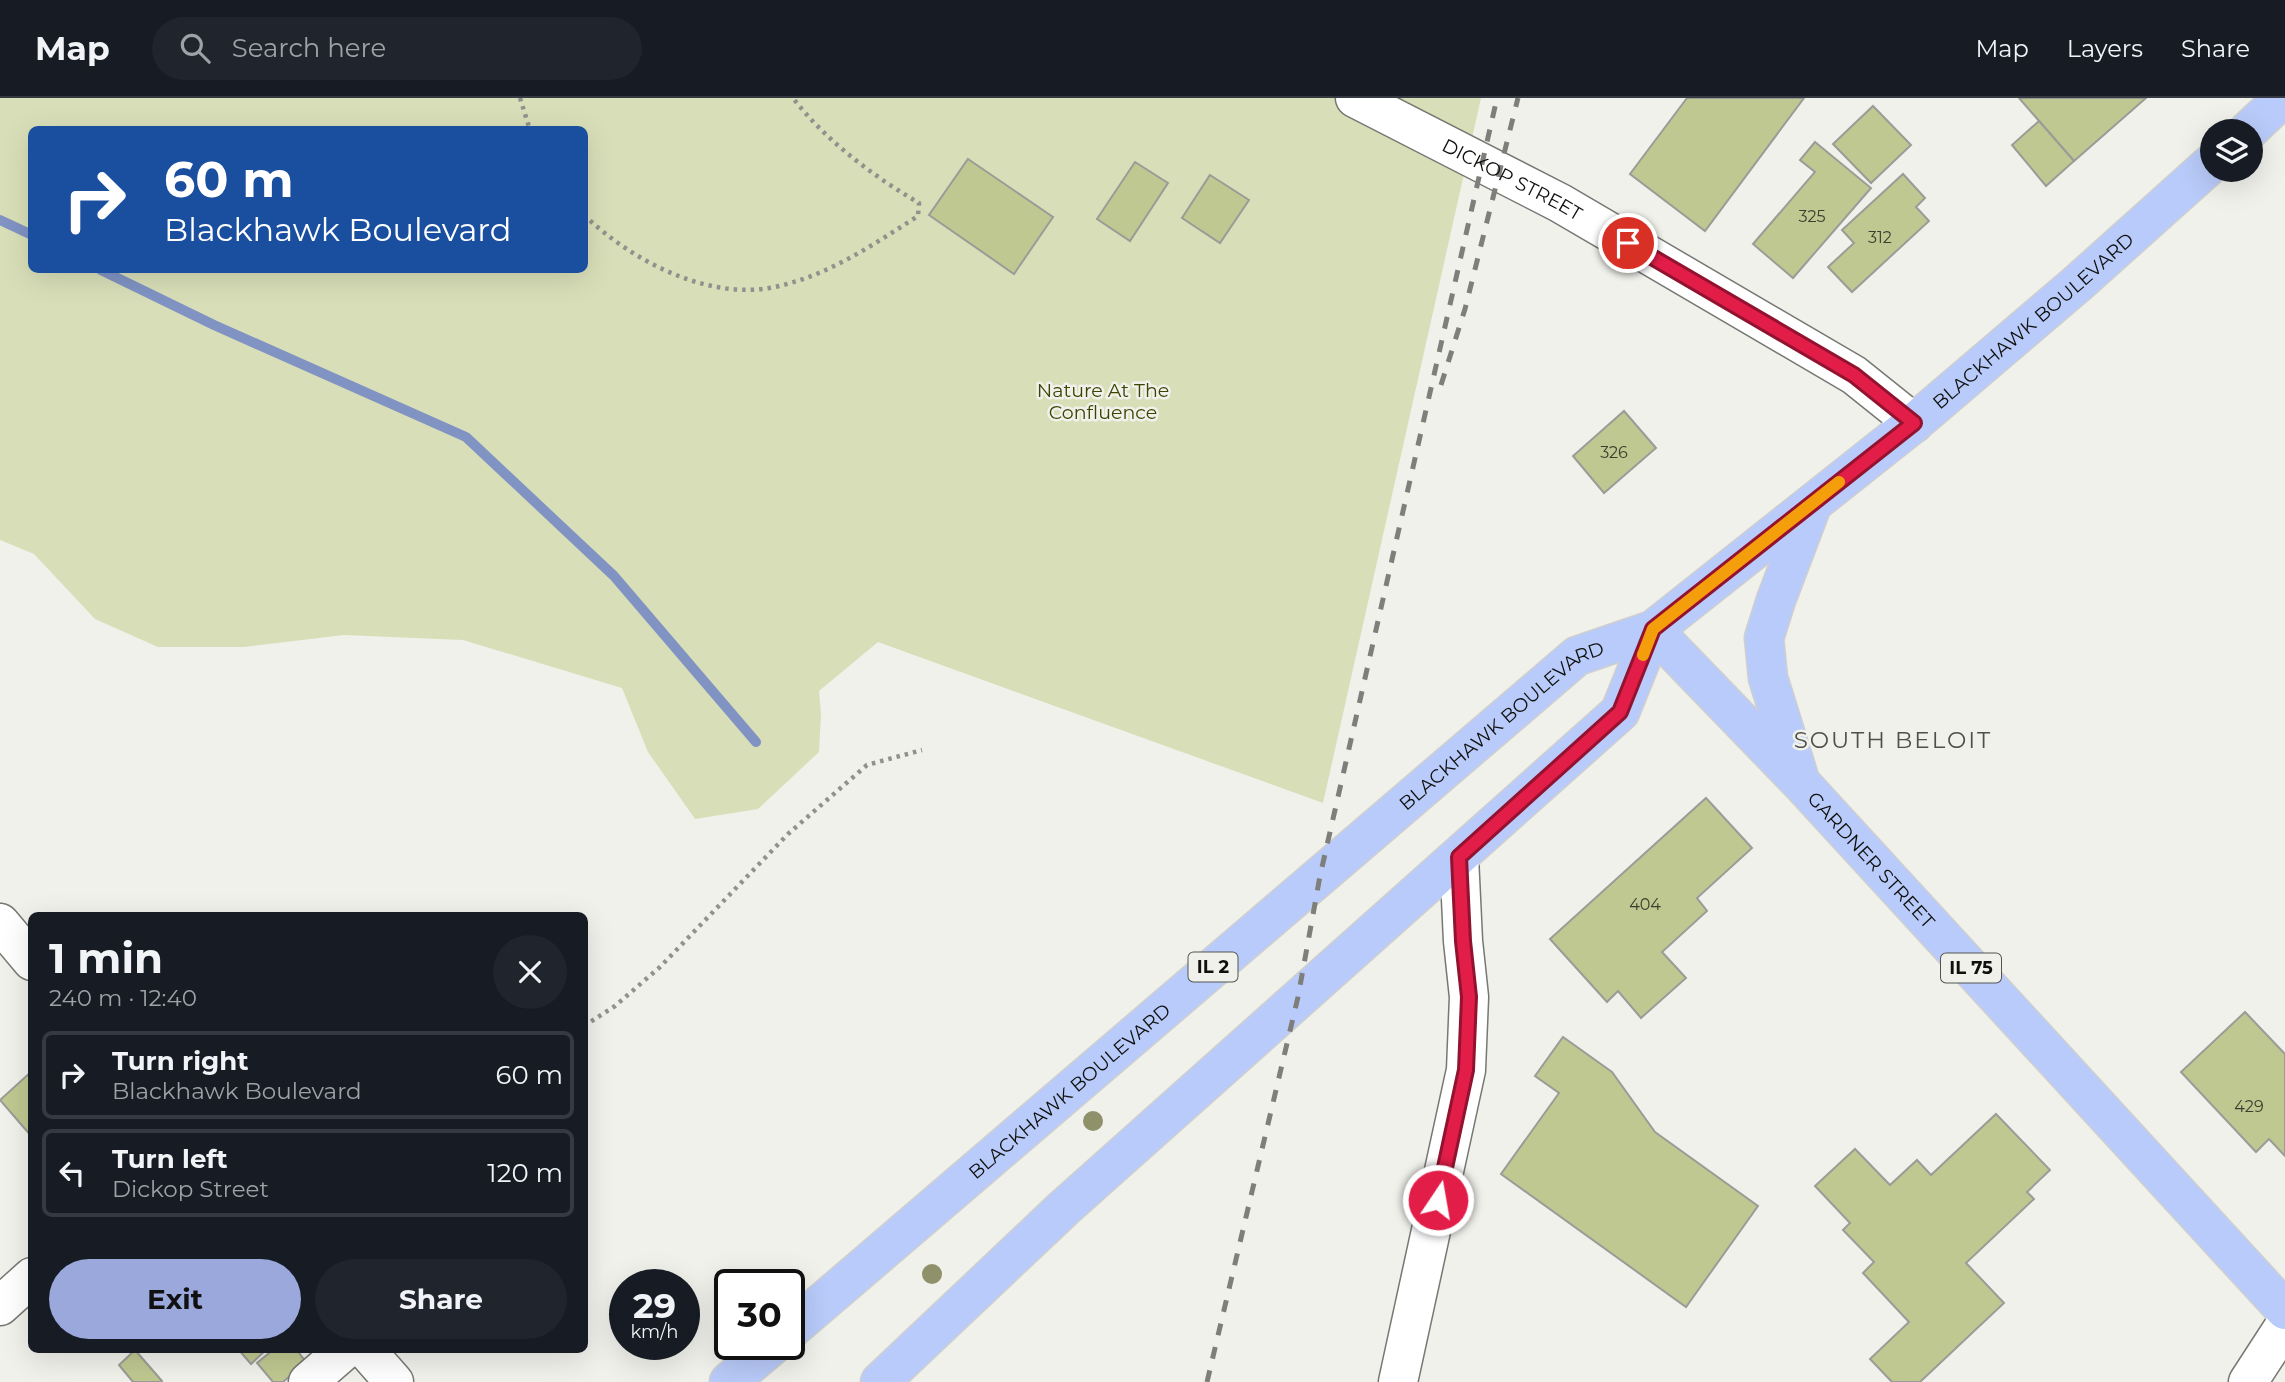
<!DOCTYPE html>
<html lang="en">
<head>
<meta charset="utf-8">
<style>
  :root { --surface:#171b24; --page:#20242c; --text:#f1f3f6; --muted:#9ea1a6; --line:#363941; --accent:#9aa8dc }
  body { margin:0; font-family:Montserrat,sans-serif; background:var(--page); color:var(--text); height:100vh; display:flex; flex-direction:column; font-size:26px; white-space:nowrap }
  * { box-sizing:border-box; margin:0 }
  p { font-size:23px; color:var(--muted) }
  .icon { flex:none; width:38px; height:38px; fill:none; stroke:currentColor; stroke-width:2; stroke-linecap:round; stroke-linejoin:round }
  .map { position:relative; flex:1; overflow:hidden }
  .details { position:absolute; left:28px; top:814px; width:560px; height:441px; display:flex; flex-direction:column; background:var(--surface); border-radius:10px; box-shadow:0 7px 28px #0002 }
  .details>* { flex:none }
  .guide { position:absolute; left:28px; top:28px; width:560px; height:147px; border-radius:10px; box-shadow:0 7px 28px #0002; background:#1a4fa0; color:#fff; overflow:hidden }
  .tools { position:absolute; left:2200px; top:21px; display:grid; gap:14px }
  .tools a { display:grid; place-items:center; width:63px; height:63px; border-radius:50%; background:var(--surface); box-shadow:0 7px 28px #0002; font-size:35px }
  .speed { position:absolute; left:609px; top:1171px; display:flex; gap:14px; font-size:35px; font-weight:700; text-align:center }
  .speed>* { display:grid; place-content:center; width:91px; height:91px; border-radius:50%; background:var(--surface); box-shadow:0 7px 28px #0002; line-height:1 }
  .speed small { font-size:18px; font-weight:400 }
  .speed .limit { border:4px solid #111; border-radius:10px; background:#fff; color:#111 }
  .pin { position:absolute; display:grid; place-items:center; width:60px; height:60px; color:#fff; margin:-30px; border:4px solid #fff; border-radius:50%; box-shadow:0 2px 7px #0007 }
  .me { position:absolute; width:77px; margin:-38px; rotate:12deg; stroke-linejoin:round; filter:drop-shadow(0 0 5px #0008) }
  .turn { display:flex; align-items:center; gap:24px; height:147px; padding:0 21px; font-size:32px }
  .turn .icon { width:91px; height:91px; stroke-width:2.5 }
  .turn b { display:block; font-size:49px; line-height:60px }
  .round { display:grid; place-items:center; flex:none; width:74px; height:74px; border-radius:37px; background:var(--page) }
  .overview { display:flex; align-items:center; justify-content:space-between; height:119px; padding:0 21px }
  h1 { font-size:42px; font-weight:700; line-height:52px }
  .action { display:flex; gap:14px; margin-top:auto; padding:14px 21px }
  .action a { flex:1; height:80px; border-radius:42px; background:var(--accent); color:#111; font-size:28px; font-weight:700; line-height:80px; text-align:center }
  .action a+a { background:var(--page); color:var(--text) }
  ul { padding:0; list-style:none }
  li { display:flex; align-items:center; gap:21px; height:88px; margin:0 14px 10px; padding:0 7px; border:4px solid var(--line); border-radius:10px }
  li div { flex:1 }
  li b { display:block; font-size:26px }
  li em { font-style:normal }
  header { display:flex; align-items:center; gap:42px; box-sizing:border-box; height:98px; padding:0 35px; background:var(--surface); border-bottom:2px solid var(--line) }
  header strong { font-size:33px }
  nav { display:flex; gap:38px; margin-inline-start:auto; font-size:24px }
  .search { width:490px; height:63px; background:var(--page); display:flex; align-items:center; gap:18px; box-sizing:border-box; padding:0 24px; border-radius:38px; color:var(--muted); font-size:26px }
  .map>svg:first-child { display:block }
  .green { fill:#d8dfb8; fill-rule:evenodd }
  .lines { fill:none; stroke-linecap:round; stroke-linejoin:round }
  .stream { stroke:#8093c3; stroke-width:10 }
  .building { fill:#bfc890; stroke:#9b9c97; stroke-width:2 }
  .minor-casing { stroke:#777873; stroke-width:41 }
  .major-casing { stroke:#cfcfcf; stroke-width:41 }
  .path { stroke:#91928d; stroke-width:4.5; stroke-dasharray:3.5 5; stroke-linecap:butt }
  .minor { stroke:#fff; stroke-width:38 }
  .major { stroke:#b9cbfa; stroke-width:38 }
  .rail { stroke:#7e7f7b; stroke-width:5; stroke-dasharray:12 12; stroke-linecap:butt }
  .tree { fill:#8e916a }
  .route-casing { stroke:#92132f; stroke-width:18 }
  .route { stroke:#e11d48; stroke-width:12 }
  .slow { stroke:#f59e0b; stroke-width:12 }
  .labels { text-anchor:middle; stroke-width:5; stroke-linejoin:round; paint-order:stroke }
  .number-label { font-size:16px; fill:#3b3e2e }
  .shield { fill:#f0f1eb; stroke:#525450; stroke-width:2 }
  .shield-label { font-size:18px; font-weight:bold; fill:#0f100e }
  .street-label { font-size:19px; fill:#0f100e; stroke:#f0f1eb }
  .park-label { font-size:19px; fill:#3e4300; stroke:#f0f1eb }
  .quarter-label { font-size:23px; letter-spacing:2px; fill:#4f504b; stroke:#f0f1eb }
</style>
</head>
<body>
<header>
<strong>Map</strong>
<div class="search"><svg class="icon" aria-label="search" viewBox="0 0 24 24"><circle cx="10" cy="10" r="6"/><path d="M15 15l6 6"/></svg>Search here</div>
<nav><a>Map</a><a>Layers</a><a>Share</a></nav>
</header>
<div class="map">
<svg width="2285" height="1284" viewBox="0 0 2285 1284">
  <rect width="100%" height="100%" fill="#f0f1eb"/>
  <path class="green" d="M 0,0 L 1481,0 L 1323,705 L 878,544 L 819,593 L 821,616 L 819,654 L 758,711 L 695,721 L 648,654 L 622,590 L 463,542 L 344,537 L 244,549 L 158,549 L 95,521 L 34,456 L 0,442 ZM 32,32 L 584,32 L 584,172 L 32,172 Z"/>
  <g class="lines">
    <g class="stream">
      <polyline points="0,122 32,137"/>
      <polyline points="101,172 214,227 466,339 614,478 756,644"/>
    </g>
  </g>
  <g class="building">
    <polygon points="1687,0 1804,0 1705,133 1630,76"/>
    <polygon points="2019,0 2146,0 2074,63"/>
    <polygon points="1873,8 1911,47 1871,85 1833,46"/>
    <polygon points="2039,23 2074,63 2046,88 2012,47"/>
    <polygon points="1815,44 1871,90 1793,180 1753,146 1815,74 1800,62"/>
    <polygon points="968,61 1053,119 1014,176 929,117"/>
    <polygon points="1135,64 1168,85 1130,143 1097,121"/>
    <polygon points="1903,76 1925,100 1916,109 1929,123 1852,194 1828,169 1854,145 1842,132"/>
    <polygon points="1210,77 1249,102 1220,145 1182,120"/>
    <polygon points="1624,313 1656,350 1604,395 1573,358"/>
    <polygon points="1706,700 1752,750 1697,800 1707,813 1662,854 1686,880 1641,920 1618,893 1607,904 1550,841"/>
    <polygon points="2245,914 2285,956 2285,1058 2269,1041 2256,1054 2181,974"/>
    <polygon points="1563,939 1612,974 1655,1034 1758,1108 1686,1209 1501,1076 1559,995 1535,978"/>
    <polygon points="32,973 32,1039 0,1002"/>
    <polygon points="1996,1016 2050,1072 2027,1094 2034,1101 1966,1165 2004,1205 1920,1284 1892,1284 1870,1261 1909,1224 1863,1175 1874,1164 1843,1132 1850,1125 1815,1088 1855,1051 1890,1087 1917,1062 1931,1077"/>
    <polygon points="238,1251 267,1251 251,1266"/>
    <polygon points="274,1251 296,1251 306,1264 283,1284 273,1284 257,1265"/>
    <polygon points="135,1252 162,1283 161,1284 133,1284 119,1267"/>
  </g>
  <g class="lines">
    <defs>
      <g id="minor">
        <path id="s1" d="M 1355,0 L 1560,105 L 1854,277 L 1914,325"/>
        <polyline points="0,825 32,863"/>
        <polyline points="0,1208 32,1179"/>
        <polyline points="365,1251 394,1284"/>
        <polyline points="308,1284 346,1251"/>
        <polyline points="1398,1284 1466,972 1469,899 1463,843 1459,759"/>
        <polyline points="2248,1284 2285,1227"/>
      </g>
      <g id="major">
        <polyline points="2248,33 2283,0"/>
        <path id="s2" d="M 1653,532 L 1801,685 L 2285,1212"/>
        <polyline points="1798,676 1768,580 1764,540 1776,502 1812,407"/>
        <path id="s3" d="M 789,1233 L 1577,558 L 1653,532 L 1914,325 L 2077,186 L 2212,65"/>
        <polyline points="729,1284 774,1246"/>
        <polyline points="880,1284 1064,1110 1620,614 1653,532"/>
      </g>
    </defs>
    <use href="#minor" class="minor-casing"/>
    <use href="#major" class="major-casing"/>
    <g class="path">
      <polyline points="520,0 530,32"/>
      <path d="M 584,117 C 632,163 711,205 779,188 C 831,176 874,146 918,118 L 919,105 C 873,78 826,43 793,0"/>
      <polyline points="584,928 615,908 660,869 788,736 867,667 922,652"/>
    </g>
    <use href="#minor" class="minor"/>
    <use href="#major" class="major"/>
    <g class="rail">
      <polyline points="1441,287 1465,211 1518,0"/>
      <polyline points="1207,1284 1298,899 1320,778 1497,0"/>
    </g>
  </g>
  <g class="tree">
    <circle cx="1093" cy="1023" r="10"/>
    <circle cx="932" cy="1176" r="10"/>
  </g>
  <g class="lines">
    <defs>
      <polyline id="route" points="1438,1102 1466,972 1469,899 1463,843 1459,759 1620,614 1653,531 1914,325 1854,277 1628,145"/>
    </defs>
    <use href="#route" class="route-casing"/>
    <use href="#route" class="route"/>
    <polyline class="slow" points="1643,557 1653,531 1839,384"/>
  </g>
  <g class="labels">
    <g class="number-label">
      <text x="1812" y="124">325</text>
      <text x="1880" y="145">312</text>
      <text x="1614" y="360">326</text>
      <text x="1645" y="812">404</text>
      <text x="2249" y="1014">429</text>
    </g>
    <g class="shield">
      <rect x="1188.5" y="854.5" width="49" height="29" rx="5"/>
      <rect x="1941" y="855.5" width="60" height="29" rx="5"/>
    </g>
    <g class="shield-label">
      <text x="1213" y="875">IL 2</text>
      <text x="1971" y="876">IL 75</text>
    </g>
    <g class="street-label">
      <text dy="7" stroke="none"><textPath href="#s1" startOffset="177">DICKOP STREET</textPath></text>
      <text dy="7" stroke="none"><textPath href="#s3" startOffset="1608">BLACKHAWK BOULEVARD</textPath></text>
      <text dy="7" stroke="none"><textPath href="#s3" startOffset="936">BLACKHAWK BOULEVARD</textPath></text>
      <text dy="7" stroke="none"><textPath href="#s2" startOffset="317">GARDNER STREET</textPath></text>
      <text dy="7" stroke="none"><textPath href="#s3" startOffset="369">BLACKHAWK BOULEVARD</textPath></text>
    </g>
    <g class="park-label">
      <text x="1103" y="299">Nature At The<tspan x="1103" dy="22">Confluence</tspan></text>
    </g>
    <g class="quarter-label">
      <text x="1893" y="650">SOUTH BELOIT</text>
    </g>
  </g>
</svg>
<div class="tools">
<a><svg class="icon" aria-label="layers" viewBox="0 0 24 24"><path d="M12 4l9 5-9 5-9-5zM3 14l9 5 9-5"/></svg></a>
</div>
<div class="speed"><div>29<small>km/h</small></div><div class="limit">30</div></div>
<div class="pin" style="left:1628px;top:145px;background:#d93025"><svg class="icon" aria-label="arrive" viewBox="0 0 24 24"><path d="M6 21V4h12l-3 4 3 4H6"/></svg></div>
<svg class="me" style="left:1438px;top:1102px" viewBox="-20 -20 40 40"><circle r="17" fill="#e11d48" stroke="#fff" stroke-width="3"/><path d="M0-11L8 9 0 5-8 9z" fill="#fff"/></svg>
<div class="guide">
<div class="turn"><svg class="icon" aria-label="right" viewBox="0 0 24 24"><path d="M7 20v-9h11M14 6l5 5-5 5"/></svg><div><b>60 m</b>Blackhawk Boulevard</div></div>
</div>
<section class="details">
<div class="overview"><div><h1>1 min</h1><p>240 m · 12:40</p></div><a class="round"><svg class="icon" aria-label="close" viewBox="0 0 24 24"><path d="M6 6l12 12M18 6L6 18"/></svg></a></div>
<ul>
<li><svg class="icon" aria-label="right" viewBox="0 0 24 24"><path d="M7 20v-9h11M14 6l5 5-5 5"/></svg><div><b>Turn right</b><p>Blackhawk Boulevard</p></div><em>60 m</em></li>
<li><svg class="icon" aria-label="left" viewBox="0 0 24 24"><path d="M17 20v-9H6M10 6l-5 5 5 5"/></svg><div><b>Turn left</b><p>Dickop Street</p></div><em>120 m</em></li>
</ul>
<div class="action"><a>Exit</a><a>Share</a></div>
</section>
</div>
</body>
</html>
